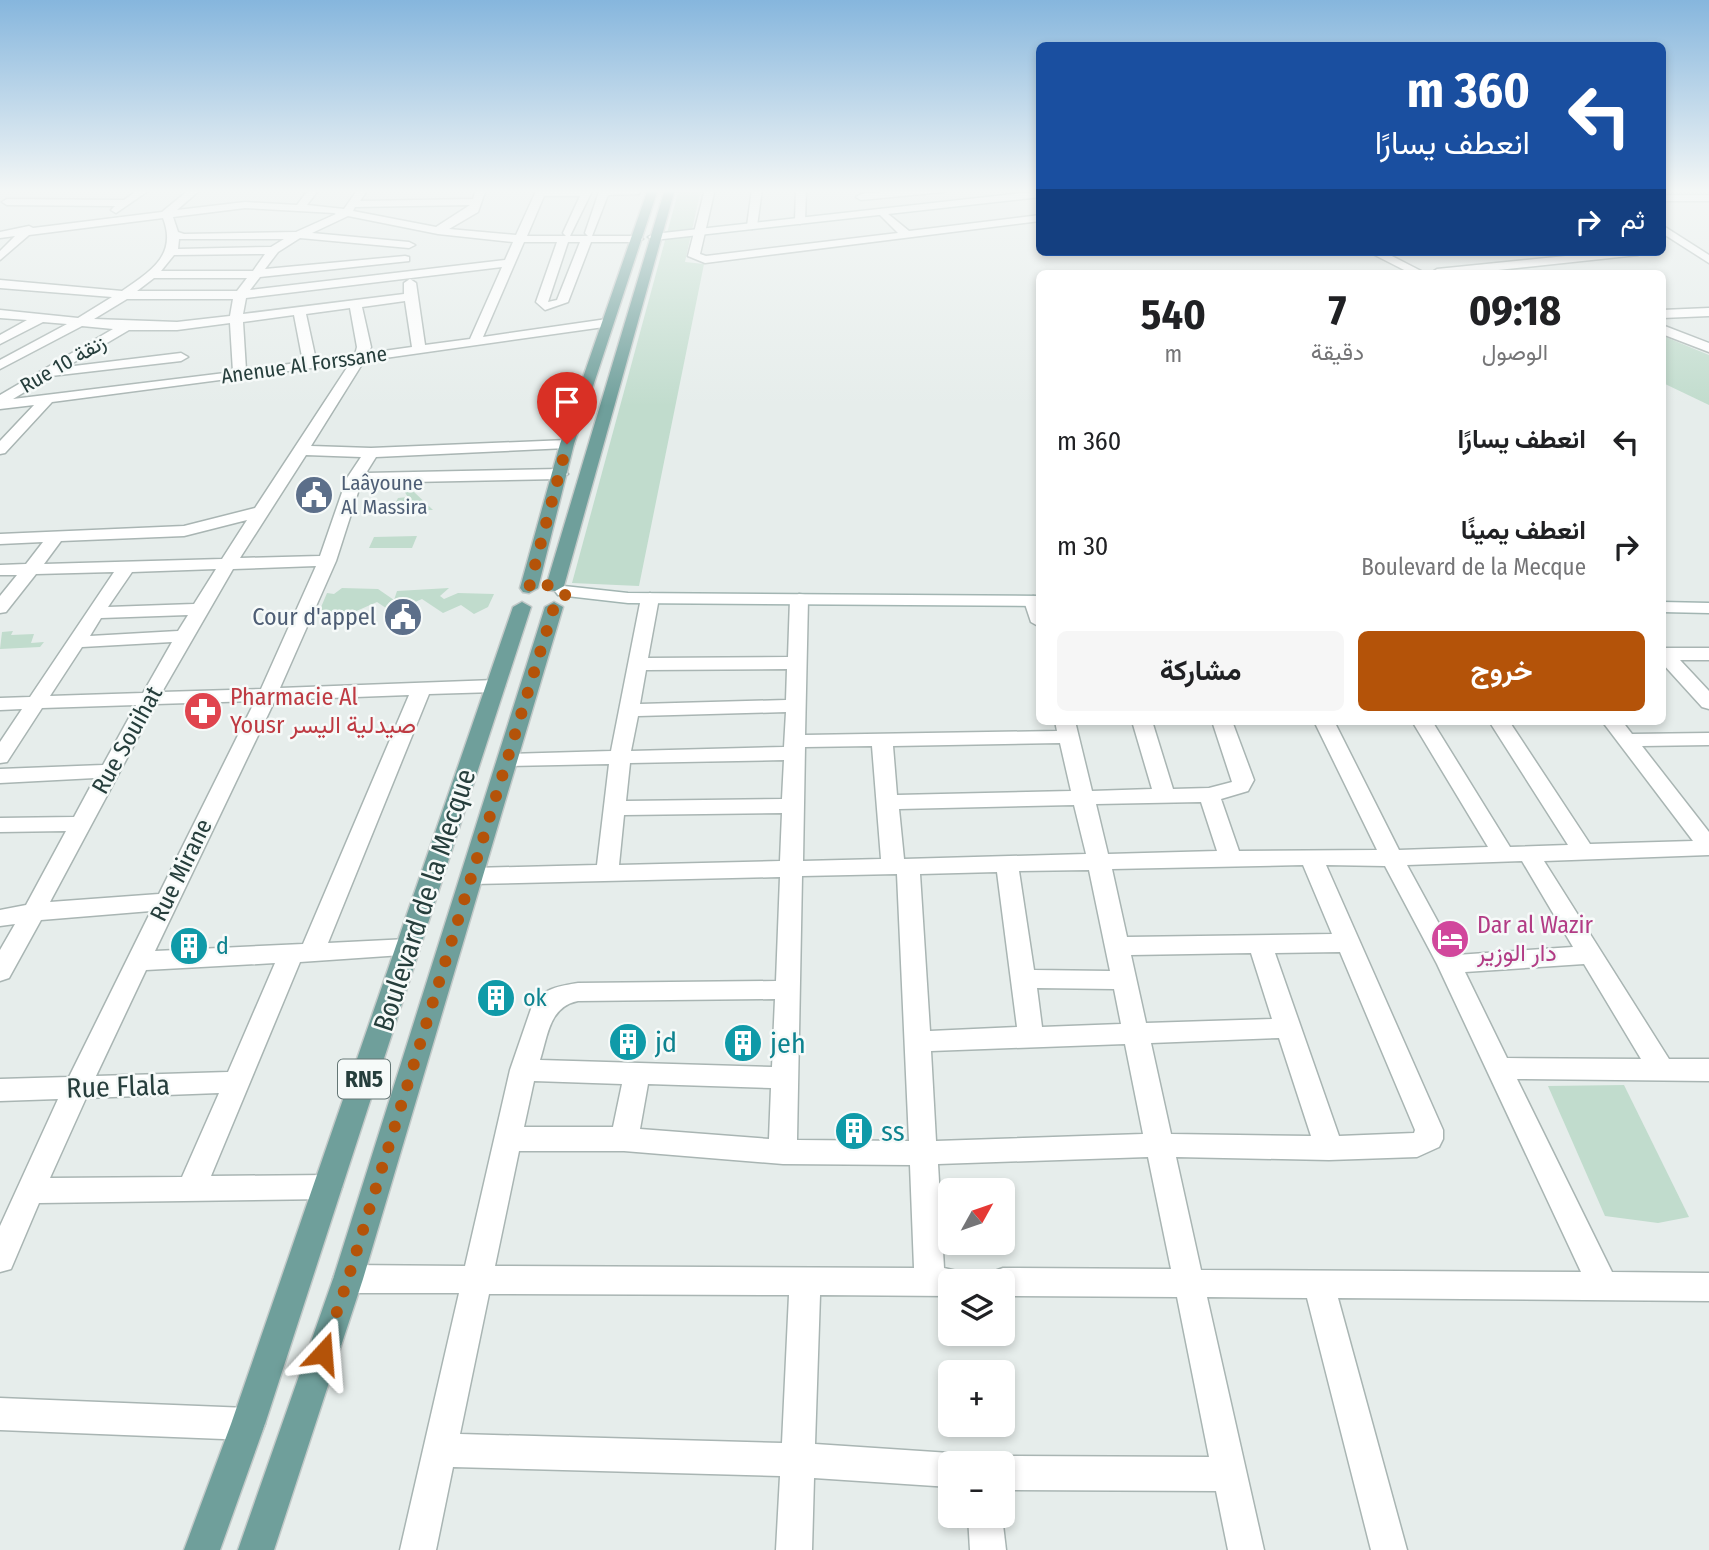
<!DOCTYPE html>
<html lang="ar">
<head>
<meta charset="utf-8">
<style>
  :root { --surface:#fff; --page:#f6f6f6; --text:#202124; --muted:#757577; --accent:#b45309 }
  body { margin:0; font-family:"Fira Sans Condensed",Vazirmatn,sans-serif; background:var(--page); color:var(--text); direction:rtl; height:100vh; display:flex; flex-direction:column; font-size:26px; white-space:nowrap }
  * { box-sizing:border-box; margin:0 }
  p { font-size:23px; color:var(--muted) }
  .icon { flex:none; width:38px; height:38px; fill:none; stroke:currentColor; stroke-width:2; stroke-linecap:round; stroke-linejoin:round }
  .map { position:relative; flex:1; overflow:hidden; direction:ltr }
  .sheet { position:absolute; left:1036px; top:270px; width:630px; height:455px; display:flex; flex-direction:column; background:var(--surface); border-radius:10px; box-shadow:0 4px 10px #0003; direction:rtl }
  .sheet>* { flex:none }
  .hud { position:absolute; left:1036px; top:42px; width:630px; height:214px; border-radius:10px; box-shadow:0 4px 10px #0003; direction:rtl; background:#1a4fa0; color:#fff; overflow:hidden }
  .needle { width:46px; rotate:50deg }
  .controls { position:absolute; left:938px; top:1178px; display:grid; gap:14px }
  .controls a { display:grid; place-items:center; width:77px; height:77px; border-radius:10px; background:var(--surface); box-shadow:0 4px 10px #0003; font-size:35px }
  .pin { position:absolute; display:grid; place-items:center; width:60px; height:60px; color:#fff; margin:-72px -30px; border-radius:50% 50% 50% 0; rotate:-45deg; box-shadow:0 0 7px #0007 }
  .pin .icon { rotate:45deg }
  .me { position:absolute; width:77px; margin:-38px; rotate:19deg; stroke-linejoin:round; filter:drop-shadow(0 0 5px #0008) }
  .turn { display:flex; align-items:center; gap:24px; height:147px; padding:0 21px; font-size:32px }
  .turn .icon { width:91px; height:91px; stroke-width:2.5 }
  .turn b { display:block; font-size:49px; line-height:60px }
  .then { display:flex; align-items:center; height:66px; padding:0 21px; background:#0003; gap:14px; font-size:26px }
  .eta { display:flex; justify-content:space-evenly; align-items:center; height:119px; text-align:center }
  .eta b { font-size:42px; font-weight:700; line-height:49px }
  .button { display:flex; gap:14px; margin-top:auto; padding:14px 21px }
  .button a { flex:1; height:80px; border-radius:10px; background:var(--accent); color:#fff; font-size:28px; font-weight:700; line-height:80px; text-align:center }
  .button a+a { background:var(--page); color:var(--text) }
  ul { padding:0; list-style:none }
  li { display:flex; align-items:center; gap:21px; height:105px; padding:0 21px }
  li div { flex:1 }
  li b { display:block; font-size:26px }
  li em { font-style:normal }
  .map>svg:first-child { display:block }
  .green { fill:#c1dccd }
  .lines { fill:none; stroke-linecap:round; stroke-linejoin:round }
  .street-casing { stroke:#a9b5b3; stroke-width:3 }
  .secondary-casing { stroke:#a2b5b2; stroke-width:3 }
  .primary-casing { stroke:#c2c9c8; stroke-width:3 }
  .street { fill:#fff; fill-rule:evenodd }
  .secondary { fill:#fff; fill-rule:evenodd }
  .primary { fill:#6f9f9b; fill-rule:evenodd }
  .route { stroke:#b45309; stroke-width:12; stroke-dasharray:0 21.6 }
  .labels { text-anchor:middle; stroke-width:5; stroke-linejoin:round; paint-order:stroke }
  .far-street-label { font-size:21px; fill:#263e3c; stroke:#f6faf9 }
  .far-service-label { font-size:21px; fill:#4e5e75; stroke:#f6faf9; text-anchor:start }
  .shield { fill:#f6faf9; stroke:#647675; stroke-width:2 }
  .shield-label { font-size:23px; font-weight:bold; fill:#263e3c }
  .service-label { font-size:24px; fill:#4e5e75; stroke:#f6faf9; text-anchor:end }
  .health-label { font-size:24px; fill:#be3a42; stroke:#f6faf9; text-anchor:start }
  .street-label { font-size:24px; fill:#263e3c; stroke:#f6faf9 }
  .hotel-label { font-size:24px; fill:#b23c85; stroke:#f6faf9; text-anchor:start }
  .culture-label { font-size:24px; fill:#0d838f; stroke:#f6faf9; text-anchor:start }
  .near-street-label { font-size:28px; fill:#263e3c; stroke:#f6faf9 }
  .near-culture-label { font-size:28px; fill:#0d838f; stroke:#f6faf9; text-anchor:start }
</style>
</head>
<body>
<div class="map">
<svg width="1709" height="1550" viewBox="0 0 1709 1550">
  <rect width="100%" height="100%" fill="#e6edeb"/>
  <g class="green">
    <polygon points="679,189 701,189 685,262 704,264 639,586 572,583"/>
    <polygon points="1663,336 1709,355 1709,405 1663,383"/>
    <polygon points="404,491 414,492 433,510 387,510 390,503 396,502 398,498 408,497"/>
    <polygon points="417,536 412,548 369,548 374,537"/>
    <polygon points="342,588 378,589 394,600 397,591 449,588 440,596 444,599 458,593 494,594 488,607 474,614 461,605 443,613 422,599 392,612 377,602 329,623 332,612 319,612 327,593 334,594"/>
    <polygon points="13,631 11,635 34,634 31,643 44,642 40,647 0,649 2,632"/>
    <polygon points="1624,1085 1689,1217 1658,1223 1605,1216 1548,1086"/>
  </g>
  <g class="lines">
    <defs>
      <g id="street">
        <polygon points="139,189 151,189 116,213 111,210 115,206 7,205 2,202 7,199 124,200"/>
        <path d="M 190,189 L 201,189 L 177,210 L 245,202 L 297,205 L 309,189 L 319,189 L 307,205 L 344,209 L 358,189 L 368,189 L 360,201 L 473,199 L 476,189 L 486,189 L 478,212 L 449,229 L 516,235 L 537,189 L 593,189 L 570,236 L 588,236 L 585,233 L 600,189 L 636,189 L 640,192 L 639,194 L 608,195 L 592,236 L 637,236 L 643,239 L 637,242 L 591,242 L 568,302 L 545,310 L 536,302 L 557,242 L 524,242 L 483,337 L 607,319 L 611,320 L 611,326 L 364,361 L 311,446 L 371,448 L 567,440 L 574,444 L 567,448 L 376,457 L 366,473 L 560,469 L 568,474 L 560,479 L 361,483 L 336,561 L 280,688 L 495,680 L 505,686 L 495,692 L 429,694 L 328,943 L 408,939 L 417,942 L 420,948 L 417,954 L 300,962 L 211,1176 L 328,1175 L 338,1178 L 342,1187 L 338,1196 L 328,1199 L 39,1203 L 11,1269 L 0,1272 L 0,1226 L 58,1099 L 0,1101 L 0,1079 L 69,1077 L 151,911 L 41,920 L 9,978 L 0,981 L 0,950 L 15,924 L 0,926 L 0,910 L 26,905 L 66,831 L 0,832 L 0,818 L 74,817 L 95,778 L 0,783 L 0,769 L 103,765 L 136,705 L 42,708 L 7,762 L 0,763 L 0,742 L 22,709 L 0,710 L 0,698 L 30,697 L 114,572 L 36,574 L 6,612 L 0,613 L 0,596 L 17,575 L 0,575 L 0,565 L 26,564 L 43,542 L 0,544 L 0,534 L 184,526 L 255,508 L 350,363 L 52,402 L 5,453 L 0,454 L 0,441 L 34,405 L 0,409 L 0,395 L 113,329 L 82,326 L 0,369 L 0,360 L 67,324 L 43,322 L 0,344 L 0,335 L 27,320 L 0,318 L 0,310 L 78,318 L 112,297 L 0,288 L 0,280 L 122,291 C 149,272 178,256 163,218 L 29,235 L 0,260 L 0,251 L 15,236 L 0,238 L 0,232 L 29,226 L 33,228 L 162,212 ZM 544,196 L 580,196 L 563,233 L 566,236 L 527,236 ZM 470,205 L 436,227 L 353,211 L 355,207 ZM 245,208 L 334,213 L 336,214 L 296,232 L 184,234 L 178,232 L 173,217 ZM 348,216 L 438,234 L 513,242 L 505,260 L 250,290 L 260,277 L 409,261 L 409,257 L 405,256 L 265,269 L 278,252 L 300,238 L 409,248 L 415,245 L 409,242 L 312,233 ZM 284,239 L 271,247 L 178,249 L 179,239 ZM 568,242 L 580,242 L 557,300 L 548,302 ZM 265,254 L 253,271 L 161,271 L 174,255 ZM 502,267 L 470,339 L 425,345 L 416,283 L 410,279 L 404,283 L 404,294 L 243,314 L 246,298 ZM 154,278 L 247,278 L 237,291 L 137,291 ZM 127,299 L 233,299 L 230,316 L 177,322 L 94,319 ZM 405,301 L 412,347 L 369,353 L 371,347 L 362,307 ZM 350,308 L 357,347 L 355,355 L 316,360 L 306,314 ZM 294,315 L 303,362 L 246,370 L 243,322 ZM 230,323 L 233,372 L 13,399 L 51,376 L 181,361 L 188,357 L 181,353 L 66,367 L 129,330 L 177,330 ZM 306,455 L 361,457 L 347,478 L 320,556 L 240,558 ZM 247,520 L 222,559 L 44,564 L 61,541 L 184,536 ZM 316,566 L 261,689 L 162,692 L 233,569 ZM 216,569 L 194,604 L 108,607 L 132,572 ZM 188,615 L 178,631 L 90,636 L 101,618 ZM 172,642 L 143,693 L 50,696 L 82,647 ZM 409,695 L 303,944 L 155,951 L 275,700 ZM 255,701 L 159,894 L 50,902 L 156,704 ZM 275,963 L 228,1072 L 96,1076 L 146,970 ZM 219,1093 L 182,1177 L 50,1178 L 86,1098 Z"/>
        <polygon points="705,189 715,189 700,254 706,256 898,233 877,212 882,209 909,231 1040,215 1040,221 705,263 688,256"/>
        <polygon points="752,189 762,189 757,226 752,229 747,226"/>
        <polygon points="796,189 806,189 805,221 800,224 795,221"/>
        <polygon points="911,189 948,189 943,192 861,200 856,197 861,194"/>
        <rect x="1662" y="195" width="47" height="6"/>
        <polygon points="1662,225 1709,255 1709,263 1662,233"/>
        <polygon points="1369,252 1384,252 1425,273 1410,273"/>
        <polygon points="1605,252 1644,252 1638,255 1470,273 1431,273 1437,269"/>
        <polygon points="1709,308 1709,316 1662,318 1662,310"/>
        <polygon points="1662,325 1709,343 1709,352 1662,334"/>
        <path d="M 650,593 L 659,598 L 648,658 L 788,657 L 790,599 L 799,594 L 805,595 L 808,599 L 805,735 L 1057,731 L 1055,721 L 1075,721 L 1092,791 L 1152,789 L 1132,721 L 1152,721 L 1173,789 L 1209,788 L 1232,782 L 1212,721 L 1232,721 L 1254,780 L 1248,791 L 1221,799 L 1239,851 L 1377,850 L 1314,721 L 1334,721 L 1399,850 L 1488,847 L 1412,721 L 1432,721 L 1510,847 L 1568,845 L 1489,721 L 1509,721 L 1590,844 L 1693,841 L 1602,721 L 1622,721 L 1632,734 L 1709,733 L 1709,745 L 1642,746 L 1709,832 L 1709,855 L 1544,861 L 1669,1059 L 1709,1059 L 1709,1081 L 1517,1079 L 1612,1272 L 1709,1273 L 1709,1301 L 1338,1298 L 1407,1550 L 1371,1550 L 1307,1298 L 1207,1297 L 1264,1550 L 1228,1550 L 1216,1491 L 1003,1490 L 1003,1463 L 990,1463 L 1003,1456 L 1209,1457 L 1177,1297 L 1003,1296 L 1003,1281 L 988,1281 L 992,1272 L 1003,1268 L 1171,1269 L 1148,1157 L 938,1164 L 944,1268 L 961,1272 L 965,1281 L 950,1281 L 950,1296 L 820,1295 L 815,1444 L 950,1453 L 962,1458 L 964,1463 L 950,1463 L 950,1487 L 814,1478 L 812,1550 L 776,1550 L 780,1476 L 453,1467 L 436,1550 L 400,1550 L 459,1293 L 348,1293 L 337,1289 L 333,1279 L 337,1269 L 348,1265 L 465,1266 L 510,1070 L 532,1006 C 542,988 560,986 578,983 L 776,981 L 780,877 L 472,884 L 464,882 L 461,876 L 464,870 L 472,868 L 597,865 L 609,764 L 508,766 L 501,765 L 498,760 L 501,755 L 508,754 L 611,751 L 641,598 ZM 787,669 L 786,700 L 640,704 L 646,670 ZM 786,712 L 784,747 L 631,751 L 638,716 ZM 1060,743 L 1071,791 L 897,795 L 893,746 ZM 872,746 L 881,859 L 803,861 L 805,747 ZM 784,760 L 782,799 L 626,801 L 630,763 ZM 1201,802 L 1217,851 L 1108,854 L 1096,804 ZM 1074,805 L 1086,854 L 904,859 L 899,809 ZM 782,813 L 780,861 L 619,865 L 624,815 ZM 1522,861 L 1573,947 L 1456,955 L 1407,865 ZM 1303,865 L 1332,934 L 1127,937 L 1112,869 ZM 1326,865 L 1385,866 L 1437,964 L 1581,1272 L 1201,1270 L 1176,1157 L 1329,1160 L 1417,1157 L 1439,1147 L 1443,1139 L 1443,1130 ZM 1089,870 L 1110,971 L 1034,970 L 1019,871 ZM 997,872 L 1017,1027 L 930,1031 L 920,874 ZM 897,874 L 909,1141 L 797,1140 L 802,876 ZM 1340,952 L 1415,1130 L 1414,1133 L 1339,1136 L 1275,953 ZM 1251,953 L 1272,1019 L 1146,1023 L 1131,955 ZM 1584,964 L 1641,1059 L 1507,1058 L 1465,972 ZM 1037,988 L 1114,989 L 1121,1024 L 1042,1027 ZM 775,999 L 772,1067 L 540,1060 C 548,1035 549,1007 578,1001 ZM 1279,1038 L 1311,1136 L 1171,1134 L 1151,1043 ZM 1125,1044 L 1143,1134 L 936,1141 L 931,1051 ZM 534,1081 L 622,1084 L 613,1127 L 524,1127 ZM 648,1084 L 771,1088 L 769,1139 L 640,1129 ZM 519,1151 L 624,1151 L 783,1164 L 910,1165 L 914,1268 L 495,1266 ZM 489,1294 L 789,1295 L 782,1443 L 460,1434 Z"/>
        <polygon points="1033,596 1040,598 1040,627 1031,622 1024,601"/>
        <polygon points="1662,648 1709,648 1709,660 1680,660 1709,691 1709,709 1702,707 1662,663"/>
        <polygon points="0,1398 248,1408 260,1412 265,1424 260,1436 248,1440 0,1430"/>
        <polygon points="968,1516 1002,1516 1006,1550 970,1550"/>
      </g>
      <g id="secondary">
        <polygon points="1040,191 1040,197 654,240 648,237 654,234"/>
        <polygon points="564,586 628,593 1040,596 1040,606 628,603 558,595 555,591"/>
        <polygon points="1662,602 1709,603 1709,613 1662,612"/>
      </g>
      <g id="primary">
        <polygon points="648,189 658,189 574,444 538,588 529,593 523,592 520,588 560,444"/>
        <polygon points="665,189 675,189 564,586 555,591 549,590 546,586"/>
        <polygon points="522,602 531,607 265,1424 220,1550 184,1550 231,1424 513,607"/>
        <polygon points="554,602 563,607 363,1279 274,1550 238,1550 333,1279 545,607"/>
      </g>
    </defs>
    <use href="#street" class="street-casing"/>
    <use href="#secondary" class="secondary-casing"/>
    <use href="#primary" class="primary-casing"/>
    <use href="#street" class="street"/>
    <use href="#secondary" class="secondary"/>
    <use href="#primary" class="primary"/>
  </g>
  <linearGradient id="sky" x2="0" y2="1"><stop stop-color="#86b6dd"/><stop offset="0.47" stop-color="#f4f7f6"/><stop offset="1" stop-color="#f4f7f6" stop-opacity="0"/></linearGradient>
  <rect width="1709" height="406" fill="url(#sky)"/>
  <g class="lines">
    <polyline class="route" points="323,1353 348,1279 554,607 566,598 564,591 549,585 529,588 567,444"/>
  </g>
  <defs>
    <symbol id="civic-disc" viewBox="-11 -11 22 22"><circle r="9.5" fill="#5c6f8a" stroke="#f6faf9"/><path d="M-.6-6.5H3V-4.5H.6V-3L4-1V1h2V6H-6V1h2V-1L-.6-3ZM-1.2 2.5V6h2.4V2.5Z" fill="#fff"/></symbol>
    <symbol id="pharmacy-disc" viewBox="-11 -11 22 22"><circle r="9.5" fill="#e0444e" stroke="#f6faf9"/><path d="M-2-6h4v4h4v4h-4v4h-4v-4h-4v-4h4Z" fill="#fff"/></symbol>
    <symbol id="hotel-disc" viewBox="-11 -11 22 22"><circle r="9.5" fill="#d1479c" stroke="#f6faf9"/><path d="M-6-4.5h1.5V1H6V5H4.5V3h-9V5H-6ZM-4 0a1.8 1.8 0 1 1 3.6 0ZM.5 0V-2.5h3Q6-2.5 6 0Z" fill="#fff"/></symbol>
    <symbol id="building-disc" viewBox="-11 -11 22 22"><circle r="9.5" fill="#0f9aa8" stroke="#f6faf9"/><path d="M-4-6H4V6H1V3H-1V6H-4ZM-2.5-4.3h1.7v1.8h-1.7ZM.8-4.3h1.7v1.8H.8ZM-2.5-1h1.7V.8h-1.7ZM.8-1h1.7V.8H.8Z" fill="#fff"/></symbol>
  </defs>
  <g fill-rule="evenodd">
    <use href="#civic-disc" x="292" y="473" width="44" height="44"/>
    <use href="#civic-disc" x="381" y="595" width="44" height="44"/>
    <use href="#pharmacy-disc" x="181" y="689" width="44" height="44"/>
    <use href="#hotel-disc" x="1428" y="917" width="44" height="44"/>
    <use href="#building-disc" x="167" y="924" width="44" height="44"/>
    <use href="#building-disc" x="474" y="976" width="44" height="44"/>
    <use href="#building-disc" x="606" y="1020" width="44" height="44"/>
    <use href="#building-disc" x="721" y="1021" width="44" height="44"/>
    <use href="#building-disc" x="832" y="1109" width="44" height="44"/>
  </g>
  <g class="labels">
    <g class="far-street-label">
      <text transform="translate(63 364) rotate(-30)" y="7">Rue 10 زنقة</text>
      <text transform="translate(304 365) rotate(-8)" y="7">Anenue Al Forssane</text>
    </g>
    <g class="far-service-label">
      <text x="341" y="490">Laâyoune<tspan x="341" dy="24">Al Massira</tspan></text>
    </g>
    <rect class="shield" x="338" y="1059.5" width="52" height="39" rx="5"/>
    <g class="shield-label">
      <text x="364" y="1087">RN5</text>
    </g>
    <g class="service-label">
      <text x="376" y="625">Cour d'appel</text>
    </g>
    <g class="health-label">
      <text x="230" y="705">Pharmacie Al<tspan x="230" dy="28">Yousr صيدلية اليسر</tspan></text>
    </g>
    <g class="street-label">
      <text transform="translate(127 740) rotate(-61)" y="8">Rue Souihat</text>
      <text transform="translate(181 870) rotate(-64)" y="8">Rue Mirane</text>
    </g>
    <g class="hotel-label">
      <text x="1477" y="933">Dar al Wazir<tspan x="1477" dy="28">دار الوزير</tspan></text>
    </g>
    <g class="culture-label">
      <text x="216" y="954">d</text>
      <text x="523" y="1006">ok</text>
    </g>
    <g class="near-street-label">
      <text transform="translate(424 900) rotate(-72)" y="10">Boulevard de la Mecque</text>
      <text transform="translate(118 1086) rotate(-2)" y="10">Rue Flala</text>
    </g>
    <g class="near-culture-label">
      <text x="655" y="1052">jd</text>
      <text x="770" y="1053">jeh</text>
      <text x="881" y="1141">ss</text>
    </g>
  </g>
</svg>
<div class="controls">
<a><svg class="needle" viewBox="-14 -14 28 28"><path d="M0-13l5 13h-10z" fill="#e53935"/><path d="M0 13l5-13h-10z" fill="#757577"/></svg></a>
<a><svg class="icon" aria-label="layers" viewBox="0 0 24 24"><path d="M12 4l9 5-9 5-9-5zM3 14l9 5 9-5"/></svg></a>
<a>+</a>
<a>−</a>
</div>
<div class="pin" style="left:567px;top:444px;background:#d93025"><svg class="icon" aria-label="arrive" viewBox="0 0 24 24"><path d="M6 21V4h12l-3 4 3 4H6"/></svg></div>
<svg class="me" style="left:323px;top:1353px" viewBox="-20 -20 40 40"><path d="M0-17L14 15 0 8-14 15z" fill="#b45309" stroke="#fff" stroke-width="4"/></svg>
<div class="hud">
<div class="turn"><svg class="icon" aria-label="left" viewBox="0 0 24 24"><path d="M17 20v-9H6M10 6l-5 5 5 5"/></svg><div><b>360 m</b>انعطف يسارًا</div></div>
<div class="then">ثم<svg class="icon" aria-label="right" viewBox="0 0 24 24"><path d="M7 20v-9h11M14 6l5 5-5 5"/></svg></div>
</div>
<section class="sheet">
<div class="eta">
<div><b>09:18</b><p>الوصول</p></div>
<div><b>7</b><p>دقيقة</p></div>
<div><b>540</b><p>m</p></div>
</div>
<ul>
<li><svg class="icon" aria-label="left" viewBox="0 0 24 24"><path d="M17 20v-9H6M10 6l-5 5 5 5"/></svg><div><b>انعطف يسارًا</b></div><em>360 m</em></li>
<li><svg class="icon" aria-label="right" viewBox="0 0 24 24"><path d="M7 20v-9h11M14 6l5 5-5 5"/></svg><div><b>انعطف يمينًا</b><p>Boulevard de la Mecque</p></div><em>30 m</em></li>
</ul>
<div class="button"><a>خروج</a><a>مشاركة</a></div>
</section>
</div>
</body>
</html>
